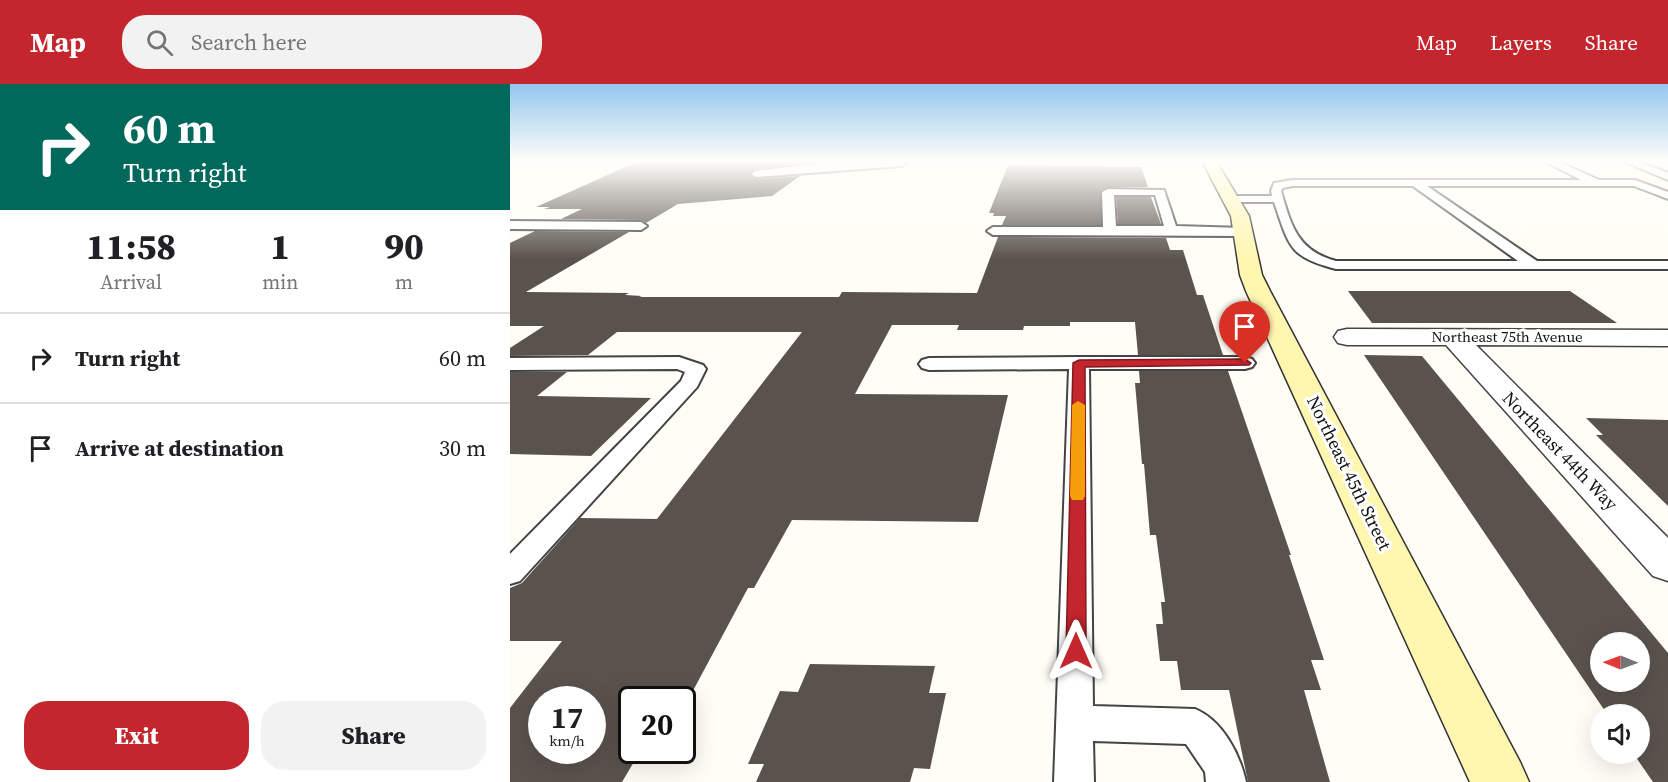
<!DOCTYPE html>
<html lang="en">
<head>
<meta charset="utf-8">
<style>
  :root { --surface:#fff; --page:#f2f2f2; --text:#202124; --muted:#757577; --line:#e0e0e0; --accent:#c4262e }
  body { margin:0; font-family:"Source Serif 4",serif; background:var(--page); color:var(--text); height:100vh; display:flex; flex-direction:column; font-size:22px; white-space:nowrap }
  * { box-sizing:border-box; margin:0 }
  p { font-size:20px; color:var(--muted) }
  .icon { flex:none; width:33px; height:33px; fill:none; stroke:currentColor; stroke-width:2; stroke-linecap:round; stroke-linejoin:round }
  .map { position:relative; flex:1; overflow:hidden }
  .drawer { display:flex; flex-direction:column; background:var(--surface); width:510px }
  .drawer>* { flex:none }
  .guide { background:#00695c; color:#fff; overflow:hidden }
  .needle { width:39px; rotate:271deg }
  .buttons { position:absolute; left:1080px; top:548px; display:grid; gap:12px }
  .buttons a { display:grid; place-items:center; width:60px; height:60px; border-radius:50%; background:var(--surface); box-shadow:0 6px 24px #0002; font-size:30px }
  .speed { position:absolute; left:18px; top:602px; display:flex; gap:12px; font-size:30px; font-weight:700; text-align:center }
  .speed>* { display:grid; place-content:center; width:78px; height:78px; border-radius:50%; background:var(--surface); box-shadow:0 6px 24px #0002; line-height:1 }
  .speed small { font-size:15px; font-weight:400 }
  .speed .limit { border:3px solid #111; border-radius:9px; background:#fff; color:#111 }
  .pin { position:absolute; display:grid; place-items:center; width:51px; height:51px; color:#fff; margin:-62px -26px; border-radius:50% 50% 50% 0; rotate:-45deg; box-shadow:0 0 6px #0007 }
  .pin .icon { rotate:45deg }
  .me { position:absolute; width:66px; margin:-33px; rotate:0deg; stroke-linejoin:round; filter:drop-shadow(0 0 4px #0008) }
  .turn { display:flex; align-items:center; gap:21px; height:126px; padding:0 24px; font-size:27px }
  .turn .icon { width:78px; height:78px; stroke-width:2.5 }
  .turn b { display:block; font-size:42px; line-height:51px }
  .eta { display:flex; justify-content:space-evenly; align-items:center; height:102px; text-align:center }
  .eta b { font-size:36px; font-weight:800; line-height:42px }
  .primary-button { display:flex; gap:12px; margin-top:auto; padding:12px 24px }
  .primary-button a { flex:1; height:69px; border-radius:24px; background:var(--accent); color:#fff; font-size:24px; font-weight:800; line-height:69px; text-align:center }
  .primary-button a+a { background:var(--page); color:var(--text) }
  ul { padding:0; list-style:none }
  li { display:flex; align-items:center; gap:18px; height:90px; padding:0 24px; border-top:2px solid var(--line) }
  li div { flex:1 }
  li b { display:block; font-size:22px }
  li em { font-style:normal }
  header { display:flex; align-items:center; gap:36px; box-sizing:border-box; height:84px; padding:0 30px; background:var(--accent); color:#fff }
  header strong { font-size:28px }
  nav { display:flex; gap:33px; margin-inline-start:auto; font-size:21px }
  .search { width:420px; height:54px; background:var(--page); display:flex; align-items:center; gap:15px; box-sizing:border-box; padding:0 21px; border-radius:24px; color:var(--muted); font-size:22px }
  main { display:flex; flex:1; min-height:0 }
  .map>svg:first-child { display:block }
  .building { fill:#5a524d; fill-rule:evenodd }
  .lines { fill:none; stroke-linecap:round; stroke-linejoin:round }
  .lane-casing { stroke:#444; stroke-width:4 }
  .street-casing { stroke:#444; stroke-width:3 }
  .secondary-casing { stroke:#333; stroke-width:3 }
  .lane { fill:#fff; fill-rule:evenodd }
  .street { fill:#fff; fill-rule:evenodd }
  .secondary { fill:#fff6b0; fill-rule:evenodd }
  .route { fill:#c4262e; stroke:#7f191e; stroke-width:1.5 }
  .slow { fill:#f59e0b }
  .labels { text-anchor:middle; stroke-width:6; stroke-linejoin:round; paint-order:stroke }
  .far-street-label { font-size:15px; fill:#111; stroke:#fff }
  .street-label { font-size:18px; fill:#111; stroke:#fff }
</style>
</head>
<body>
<header>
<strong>Map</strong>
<div class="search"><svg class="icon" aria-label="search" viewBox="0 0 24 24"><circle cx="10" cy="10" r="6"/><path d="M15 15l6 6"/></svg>Search here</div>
<nav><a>Map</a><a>Layers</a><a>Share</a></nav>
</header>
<main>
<section class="drawer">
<div class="guide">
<div class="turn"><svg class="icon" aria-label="right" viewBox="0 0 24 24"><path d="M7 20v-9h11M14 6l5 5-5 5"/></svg><div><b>60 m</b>Turn right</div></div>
</div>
<div class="eta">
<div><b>11:58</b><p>Arrival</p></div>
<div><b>1</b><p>min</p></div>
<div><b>90</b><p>m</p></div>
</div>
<ul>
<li><svg class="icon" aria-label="right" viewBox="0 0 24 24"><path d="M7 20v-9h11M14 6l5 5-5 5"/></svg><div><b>Turn right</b></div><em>60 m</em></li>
<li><svg class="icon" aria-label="arrive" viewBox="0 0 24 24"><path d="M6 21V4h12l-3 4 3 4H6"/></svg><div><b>Arrive at destination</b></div><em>30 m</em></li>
</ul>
<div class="primary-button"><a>Exit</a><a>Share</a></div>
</section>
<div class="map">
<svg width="1158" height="698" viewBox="0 0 1158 698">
  <rect width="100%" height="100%" fill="#fffdf5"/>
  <g class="building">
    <polygon points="129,77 307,77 246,85 240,88 240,92 246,95 290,92 262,112 168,120 136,139 131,136 51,135 72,125 34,125 40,123 26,123"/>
    <polygon points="498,81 631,83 638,103 598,103 591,106 591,141 492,141 496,132 483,132 484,129 479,129"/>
    <polygon points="606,113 641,113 651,140 608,140"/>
    <path d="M 25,147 L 119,148 L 16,208 L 119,209 L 115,211 L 132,212 L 129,213 L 329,213 L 332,208 L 467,209 L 488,153 L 656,154 L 660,166 L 673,166 L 687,211 L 693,211 L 713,271 L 628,271 L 625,238 L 560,238 L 560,242 L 514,242 L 513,246 L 447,246 L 449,241 L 382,241 L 345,310 L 498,311 L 468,438 L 282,436 L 244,504 L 238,504 L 178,616 L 122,615 L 122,666 L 131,666 L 112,698 L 0,698 L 0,624 L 52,557 L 0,557 L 0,504 L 12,499 L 70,434 L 147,435 L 292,248 L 107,248 L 78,271 L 0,272 L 0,264 L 34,242 L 0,242 L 0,159 ZM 32,615 L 82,615 L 82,666 L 32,666 Z"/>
    <polygon points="838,207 1060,207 1107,239 862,239"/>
    <path d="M 854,271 L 912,272 L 1158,569 L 1158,698 L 1143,698 L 1123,669 L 1130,669 L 1130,630 L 1097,630 ZM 1090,558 L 1130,558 L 1130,597 L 1090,597 Z"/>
    <polygon points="629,287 718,287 781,471 779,471 814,576 801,576 811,606 794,606 820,698 738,698 719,606 671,606 667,577 650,577 646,540 653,540 651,518 655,518 646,451 640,451 634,380 632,380 625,299 630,299"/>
    <polygon points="0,288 57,288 27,312 141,314 81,372 0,370"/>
    <polygon points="1076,334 1158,336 1158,422 1086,351 1093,351"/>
    <polygon points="300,580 425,582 419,609 436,609 420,685 404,684 400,698 246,698 254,680 238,680 270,607 288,608"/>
  </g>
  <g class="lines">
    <defs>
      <g id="lane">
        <polygon points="330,77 398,77 392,82 246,93 241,90 246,87"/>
        <path d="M 1034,77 L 1047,77 L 1089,96 L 1125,96 L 1158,108 L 1158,115 L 1124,102 L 917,102 L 1027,177 L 1158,177 L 1158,185 L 826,185 C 778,173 779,161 764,118 L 721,118 L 715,115 L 721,112 L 762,112 L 761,107 L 764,99 L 782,96 L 1071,96 ZM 782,102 L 903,102 L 1008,177 L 826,177 C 788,167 781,142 771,107 L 773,104 Z"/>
        <polygon points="1113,77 1127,77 1158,89 1158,96"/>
        <path d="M 598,105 L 654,106 L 666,142 L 734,144 L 740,148 L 734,152 L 483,151 L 477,147 L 483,143 L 593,143 L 592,108 ZM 604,111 L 645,111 L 654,142 L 606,142 Z"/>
        <polygon points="0,137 131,138 137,142 131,146 0,145"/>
        <polygon points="169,273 193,281 196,285 187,303 10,497 0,500 0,470 171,297 175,288 167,285 0,286 0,274"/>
        <path d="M 569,273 L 735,273 L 742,275 L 745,279 L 742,283 L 735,285 L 579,285 L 583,622 L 685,625 C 712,636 730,670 736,698 L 696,698 L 695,688 L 676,660 L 583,657 L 584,698 L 544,698 L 559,285 L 419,286 L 412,284 L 409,280 L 412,276 L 419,274 Z"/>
      </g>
      <polygon id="street" points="837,245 1158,246 1158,262 966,261 1158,454 1158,497 1143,492 936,261 837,261 828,259 824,253 828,247"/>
      <polygon id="secondary" points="692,77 706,77 739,132 752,191 760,207 1010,678 1019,698 960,698 736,207 730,191 721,132"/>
    </defs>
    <use href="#lane" class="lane-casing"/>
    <use href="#street" class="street-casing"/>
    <use href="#secondary" class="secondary-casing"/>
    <use href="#lane" class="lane"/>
    <use href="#street" class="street"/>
    <use href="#secondary" class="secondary"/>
  </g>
  <linearGradient id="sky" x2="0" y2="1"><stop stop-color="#95c6ee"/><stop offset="0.44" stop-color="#fffefa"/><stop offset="1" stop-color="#fffefa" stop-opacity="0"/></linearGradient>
  <rect width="1158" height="175" fill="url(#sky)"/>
  <polygon class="route" points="735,275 741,279 739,281 575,283 576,567 573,574 566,576 559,574 556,567 563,279 569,276"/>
  <polygon class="slow" points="568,317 575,321 575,412 573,416 562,416 560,412 562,321"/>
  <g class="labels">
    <g class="far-street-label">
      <text x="997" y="258">Northeast 75th Avenue</text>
    </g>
    <g class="street-label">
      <text transform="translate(1050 367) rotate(46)" y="6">Northeast 44th Way</text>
      <text transform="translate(839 389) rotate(64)" y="6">Northeast 45th Street</text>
    </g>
  </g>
</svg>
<div class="buttons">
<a><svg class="needle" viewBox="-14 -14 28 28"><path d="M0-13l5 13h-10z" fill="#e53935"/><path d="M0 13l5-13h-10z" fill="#757577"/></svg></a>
<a><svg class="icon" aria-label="sound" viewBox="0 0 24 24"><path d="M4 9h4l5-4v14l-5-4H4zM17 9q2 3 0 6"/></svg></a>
</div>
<div class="speed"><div>17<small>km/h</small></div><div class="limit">20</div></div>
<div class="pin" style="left:735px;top:279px;background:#d93025"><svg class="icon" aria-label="arrive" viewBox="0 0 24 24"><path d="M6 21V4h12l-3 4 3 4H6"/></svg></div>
<svg class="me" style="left:566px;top:567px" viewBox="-20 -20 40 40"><path d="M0-17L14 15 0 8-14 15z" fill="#c4262e" stroke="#fff" stroke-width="4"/></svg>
</div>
</main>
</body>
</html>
